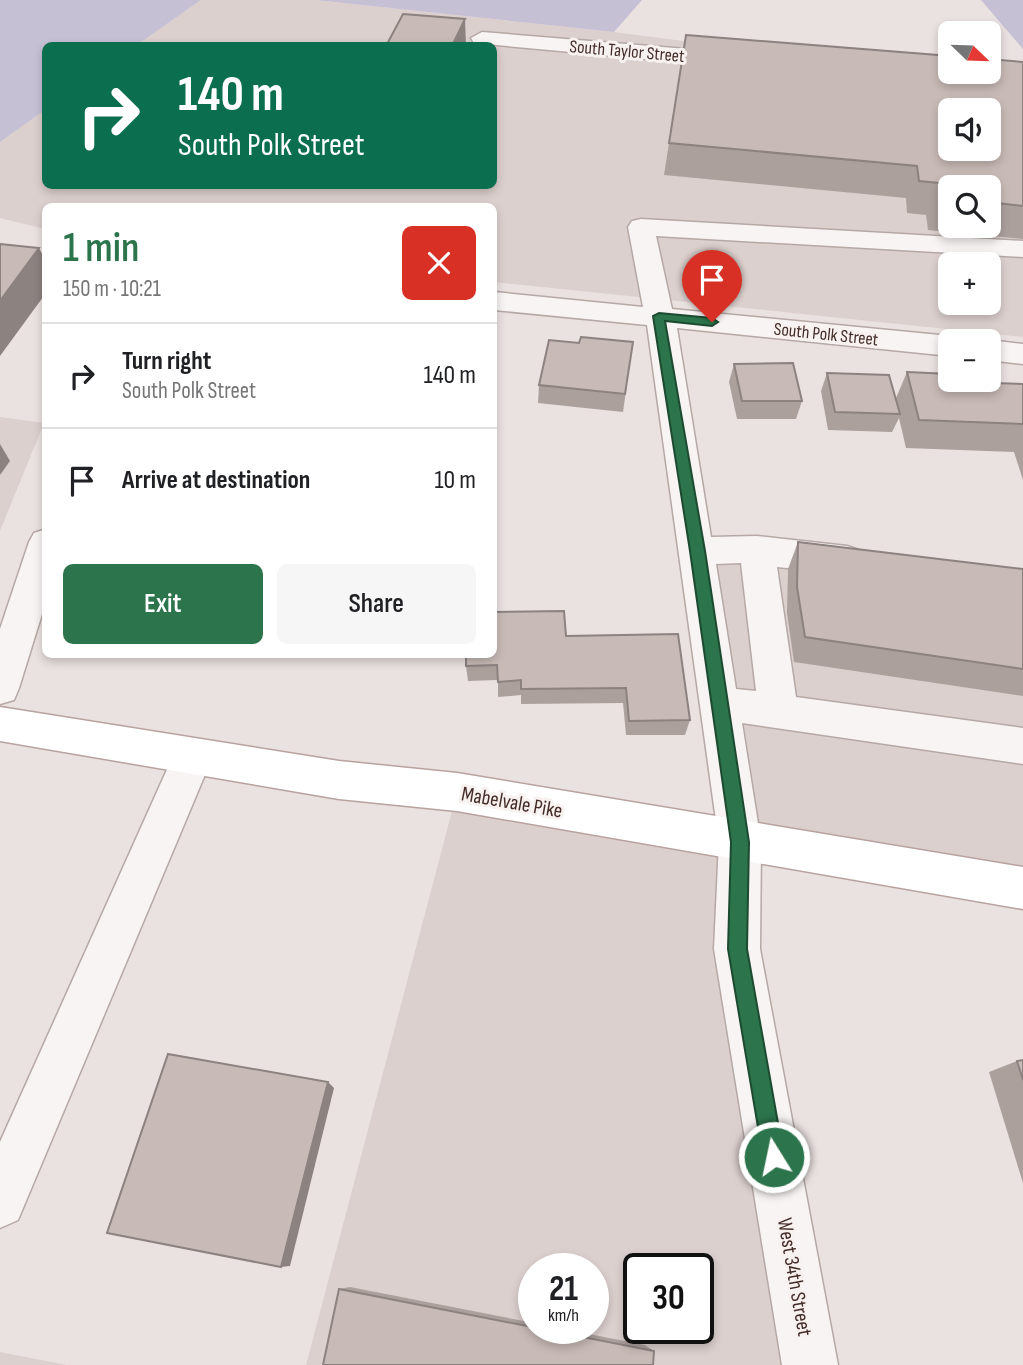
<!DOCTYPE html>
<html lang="en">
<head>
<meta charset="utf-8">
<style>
  :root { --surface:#fff; --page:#f6f6f6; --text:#202124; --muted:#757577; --line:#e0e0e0; --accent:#2c744b }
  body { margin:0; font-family:"Sofia Sans Condensed",sans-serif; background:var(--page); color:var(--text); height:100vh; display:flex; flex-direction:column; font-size:26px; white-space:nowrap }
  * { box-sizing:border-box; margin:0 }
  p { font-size:23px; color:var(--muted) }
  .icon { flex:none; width:38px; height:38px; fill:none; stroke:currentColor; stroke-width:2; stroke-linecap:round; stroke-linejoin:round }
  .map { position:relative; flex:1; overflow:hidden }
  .side { position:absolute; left:42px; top:203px; width:455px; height:455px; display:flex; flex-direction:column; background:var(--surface); border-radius:10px; box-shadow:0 4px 10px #0003 }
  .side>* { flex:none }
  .hud { position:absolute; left:42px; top:42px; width:455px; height:147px; border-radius:10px; box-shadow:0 4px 10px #0003; background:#0b6e4f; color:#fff; overflow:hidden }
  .needle { width:46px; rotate:113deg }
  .tools { position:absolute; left:938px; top:21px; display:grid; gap:14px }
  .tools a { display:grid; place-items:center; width:63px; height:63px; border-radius:10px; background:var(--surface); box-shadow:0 4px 10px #0003; font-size:35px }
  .speed { position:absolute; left:518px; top:1253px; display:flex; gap:14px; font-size:35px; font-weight:700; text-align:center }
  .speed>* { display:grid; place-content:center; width:91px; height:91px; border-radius:50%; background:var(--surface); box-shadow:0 4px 10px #0003; line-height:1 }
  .speed small { font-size:18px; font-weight:400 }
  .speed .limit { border:4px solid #111; border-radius:10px; background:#fff; color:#111 }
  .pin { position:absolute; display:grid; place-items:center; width:60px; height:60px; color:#fff; margin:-72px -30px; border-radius:50% 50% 50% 0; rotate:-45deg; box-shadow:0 0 7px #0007 }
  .pin .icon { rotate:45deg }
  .me { position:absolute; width:77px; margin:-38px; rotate:350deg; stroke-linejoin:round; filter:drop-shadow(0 0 5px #0008) }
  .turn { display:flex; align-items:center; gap:24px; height:147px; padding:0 21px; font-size:32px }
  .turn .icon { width:91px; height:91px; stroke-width:2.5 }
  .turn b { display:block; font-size:49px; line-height:60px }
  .round { display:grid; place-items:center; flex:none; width:74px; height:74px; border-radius:10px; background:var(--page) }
  .overview { display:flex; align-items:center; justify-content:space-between; height:119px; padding:0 21px }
  h1 { font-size:42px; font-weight:600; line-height:52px; color:var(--accent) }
  .action { display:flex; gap:14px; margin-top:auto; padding:14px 21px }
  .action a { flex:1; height:80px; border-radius:10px; background:var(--accent); color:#fff; font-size:28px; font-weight:600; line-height:80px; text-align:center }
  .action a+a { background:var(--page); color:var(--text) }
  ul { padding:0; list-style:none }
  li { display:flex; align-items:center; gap:21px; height:105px; padding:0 21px; border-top:2px solid var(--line) }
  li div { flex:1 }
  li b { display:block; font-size:26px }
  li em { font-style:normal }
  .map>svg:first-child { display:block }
  .built { fill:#dcd0ce; fill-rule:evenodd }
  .green { fill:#c6c0d5 }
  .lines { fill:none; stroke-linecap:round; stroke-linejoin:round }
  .minor-casing { stroke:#b5a8a5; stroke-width:3 }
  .major-casing { stroke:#b7a29e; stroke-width:3 }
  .minor { fill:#f8f4f3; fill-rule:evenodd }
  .major { fill:#fff; fill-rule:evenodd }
  .wall { fill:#aca09d; fill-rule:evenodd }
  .shaded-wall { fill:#8c8280 }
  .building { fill:#c8bab7; stroke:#8c8280; stroke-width:2; fill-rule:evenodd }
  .route { fill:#2c744b; stroke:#1d4b31; stroke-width:2 }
  .labels { text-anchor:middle; stroke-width:6; stroke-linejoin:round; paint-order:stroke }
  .far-street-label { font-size:18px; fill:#432c27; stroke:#f7f1f0 }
  .street-label { font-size:21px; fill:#432c27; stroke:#f7f1f0 }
</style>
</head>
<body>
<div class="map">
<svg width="1023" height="1365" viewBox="0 0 1023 1365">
  <rect width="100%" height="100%" fill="#eae2e0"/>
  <g class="built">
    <path d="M 201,0 L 315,0 L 614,32 L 1023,85 L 1023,337 L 494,282 L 494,206 L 46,206 L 45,229 L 0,218 L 0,142 L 45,110 L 46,186 L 494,186 L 494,46 L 137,45 ZM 950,110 L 989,110 L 989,149 L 950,149 ZM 950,187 L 989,187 L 989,226 L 950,226 ZM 950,264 L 989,264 L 989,303 L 950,303 Z"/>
    <polygon points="0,417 44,423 0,531"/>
    <path d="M 698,551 L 1023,583 L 1023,888 L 740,842 L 812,1365 L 306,1365 L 457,792 L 739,841 ZM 534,1269 L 593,1269 L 593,1328 L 534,1328 ZM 639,1269 L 698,1269 L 698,1328 L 639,1328 Z"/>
    <polygon points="0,1352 67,1365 0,1365"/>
  </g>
  <g class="green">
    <polygon points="0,0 201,0 137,45 46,46 45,110 0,142"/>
    <polygon points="315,0 642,0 614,32"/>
    <polygon points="981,0 1023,0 1023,49"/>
  </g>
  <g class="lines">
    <defs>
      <g id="minor">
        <polygon points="482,32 735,53 746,60 735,67 474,43 471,38"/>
        <path d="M 641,219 L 1023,241 L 1023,257 L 656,236 L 672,309 L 950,336 L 962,341 L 950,341 L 950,356 L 677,328 L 711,537 L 757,536 L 847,546 L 859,550 L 865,560 L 859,570 L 847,574 L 777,567 L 796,697 L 1023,728 L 1023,764 L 742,723 L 761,842 L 760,949 L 838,1365 L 782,1365 L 714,949 L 719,842 L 647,325 L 494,310 L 494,292 L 643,307 L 628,227 L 632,221 ZM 741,563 L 756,691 L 736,689 L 716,564 Z"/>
        <polygon points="989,340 1023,344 1023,364 989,360 989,341 985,341"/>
        <polygon points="46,529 46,601 19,688 14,700 0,704 0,629 29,542 34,533"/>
        <polygon points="192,740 206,745 212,758 18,1220 0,1228 0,1142 178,745"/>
      </g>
      <polygon id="major" points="0,707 339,761 457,773 1023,867 1023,909 457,811 339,799 0,741"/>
    </defs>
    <use href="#minor" class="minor-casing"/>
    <use href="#major" class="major-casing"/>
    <use href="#minor" class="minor"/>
    <use href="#major" class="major"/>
  </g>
  <g class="wall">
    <path d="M 1023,62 L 1023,239 L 928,230 L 926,215 L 907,213 L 906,198 L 664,175 L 669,143 ZM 950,187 L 989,187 L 989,226 L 950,226 Z"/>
    <polygon points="633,342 623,412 538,403 539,385 579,343"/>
    <polygon points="734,364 802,401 796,419 737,419 729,382"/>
    <polygon points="907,372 992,383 1023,384 1023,480 1014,452 906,448 899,418 892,432 828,430 821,391 827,373 896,398"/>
    <polygon points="798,542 1023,569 1023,696 794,662 787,613 788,569"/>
    <polygon points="566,636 690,720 685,735 626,735 623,703 521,704 521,695 498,697 498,680 468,681 466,666"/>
    <polygon points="1023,1060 1023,1183 989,1072 1017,1061"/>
    <polygon points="350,1287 534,1323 534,1328 558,1328 645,1345 654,1351 653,1365 323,1365 339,1289"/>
  </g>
  <g class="shaded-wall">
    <polygon points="465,19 466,46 452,46"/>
    <polygon points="39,248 46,261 46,293 0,356 0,301"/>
    <polygon points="0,444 10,461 0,475"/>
    <polygon points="328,1082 334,1088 290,1266 281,1267"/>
  </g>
  <g class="building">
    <polygon points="403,14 465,19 452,46 386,46"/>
    <path d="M 686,35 L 950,56 L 950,72 L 989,72 L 989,59 L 1023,62 L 1023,206 L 989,202 L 989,187 L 950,187 L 950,199 L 941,198 L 939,183 L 919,181 L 917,166 L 669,143 ZM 950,110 L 989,110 L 989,149 L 950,149 Z"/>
    <polygon points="0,244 39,248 0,301"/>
    <polygon points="581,337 633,342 625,394 539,385 549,340 579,343"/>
    <polygon points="793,363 802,401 742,401 734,364"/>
    <polygon points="907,372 950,374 950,380 989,380 989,375 992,383 1023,384 1023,424 919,420"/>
    <polygon points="827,373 889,375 900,414 835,412"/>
    <polygon points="798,542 1023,569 1023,669 805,637 797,587"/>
    <polygon points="564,611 566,636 678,634 690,720 629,721 626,688 521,689 521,680 498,682 497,665 466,666 466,654 494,654 494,612"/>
    <polygon points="168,1054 328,1082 281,1267 107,1233"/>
    <polygon points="1023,1060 1023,1080 1017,1061"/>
    <polygon points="339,1289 654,1351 653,1365 323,1365"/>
  </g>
  <polygon class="route" points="659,313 712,318 718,322 712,326 665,321 705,551 749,842 747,949 784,1157 781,1164 774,1167 766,1164 763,1157 728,949 731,842 690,551 653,316"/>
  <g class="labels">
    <g class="far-street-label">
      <text transform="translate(627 51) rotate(5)" y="6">South Taylor Street</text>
      <text transform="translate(826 334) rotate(6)" y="6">South Polk Street</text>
    </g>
    <g class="street-label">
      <text transform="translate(512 802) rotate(10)" y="7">Mabelvale Pike</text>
      <text transform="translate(795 1277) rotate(80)" y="7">West 34th Street</text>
    </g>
  </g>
</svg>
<div class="tools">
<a><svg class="needle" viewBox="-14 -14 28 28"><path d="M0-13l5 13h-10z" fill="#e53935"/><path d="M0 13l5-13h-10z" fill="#757577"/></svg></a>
<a><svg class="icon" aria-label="sound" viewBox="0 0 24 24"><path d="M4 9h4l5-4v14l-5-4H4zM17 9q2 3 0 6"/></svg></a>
<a><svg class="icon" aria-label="search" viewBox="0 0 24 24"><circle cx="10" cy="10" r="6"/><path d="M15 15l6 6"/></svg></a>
<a>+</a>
<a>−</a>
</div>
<div class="speed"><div>21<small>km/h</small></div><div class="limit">30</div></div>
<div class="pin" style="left:712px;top:322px;background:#d93025"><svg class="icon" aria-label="arrive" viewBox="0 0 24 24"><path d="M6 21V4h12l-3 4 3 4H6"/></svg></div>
<svg class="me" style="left:774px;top:1157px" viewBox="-20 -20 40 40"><circle r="17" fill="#2c744b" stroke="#fff" stroke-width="3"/><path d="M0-11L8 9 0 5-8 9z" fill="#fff"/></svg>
<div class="hud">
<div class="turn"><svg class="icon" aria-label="right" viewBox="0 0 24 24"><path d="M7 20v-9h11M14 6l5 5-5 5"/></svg><div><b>140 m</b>South Polk Street</div></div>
</div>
<section class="side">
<div class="overview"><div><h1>1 min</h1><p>150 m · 10:21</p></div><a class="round" style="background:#d93025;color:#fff"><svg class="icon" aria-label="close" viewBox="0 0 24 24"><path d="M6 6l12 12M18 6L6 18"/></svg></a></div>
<ul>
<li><svg class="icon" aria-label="right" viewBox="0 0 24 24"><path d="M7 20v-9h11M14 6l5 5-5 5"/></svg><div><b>Turn right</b><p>South Polk Street</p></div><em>140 m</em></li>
<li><svg class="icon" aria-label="arrive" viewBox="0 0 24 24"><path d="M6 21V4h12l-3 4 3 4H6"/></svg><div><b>Arrive at destination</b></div><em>10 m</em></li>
</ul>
<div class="action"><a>Exit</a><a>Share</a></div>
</section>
</div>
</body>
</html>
